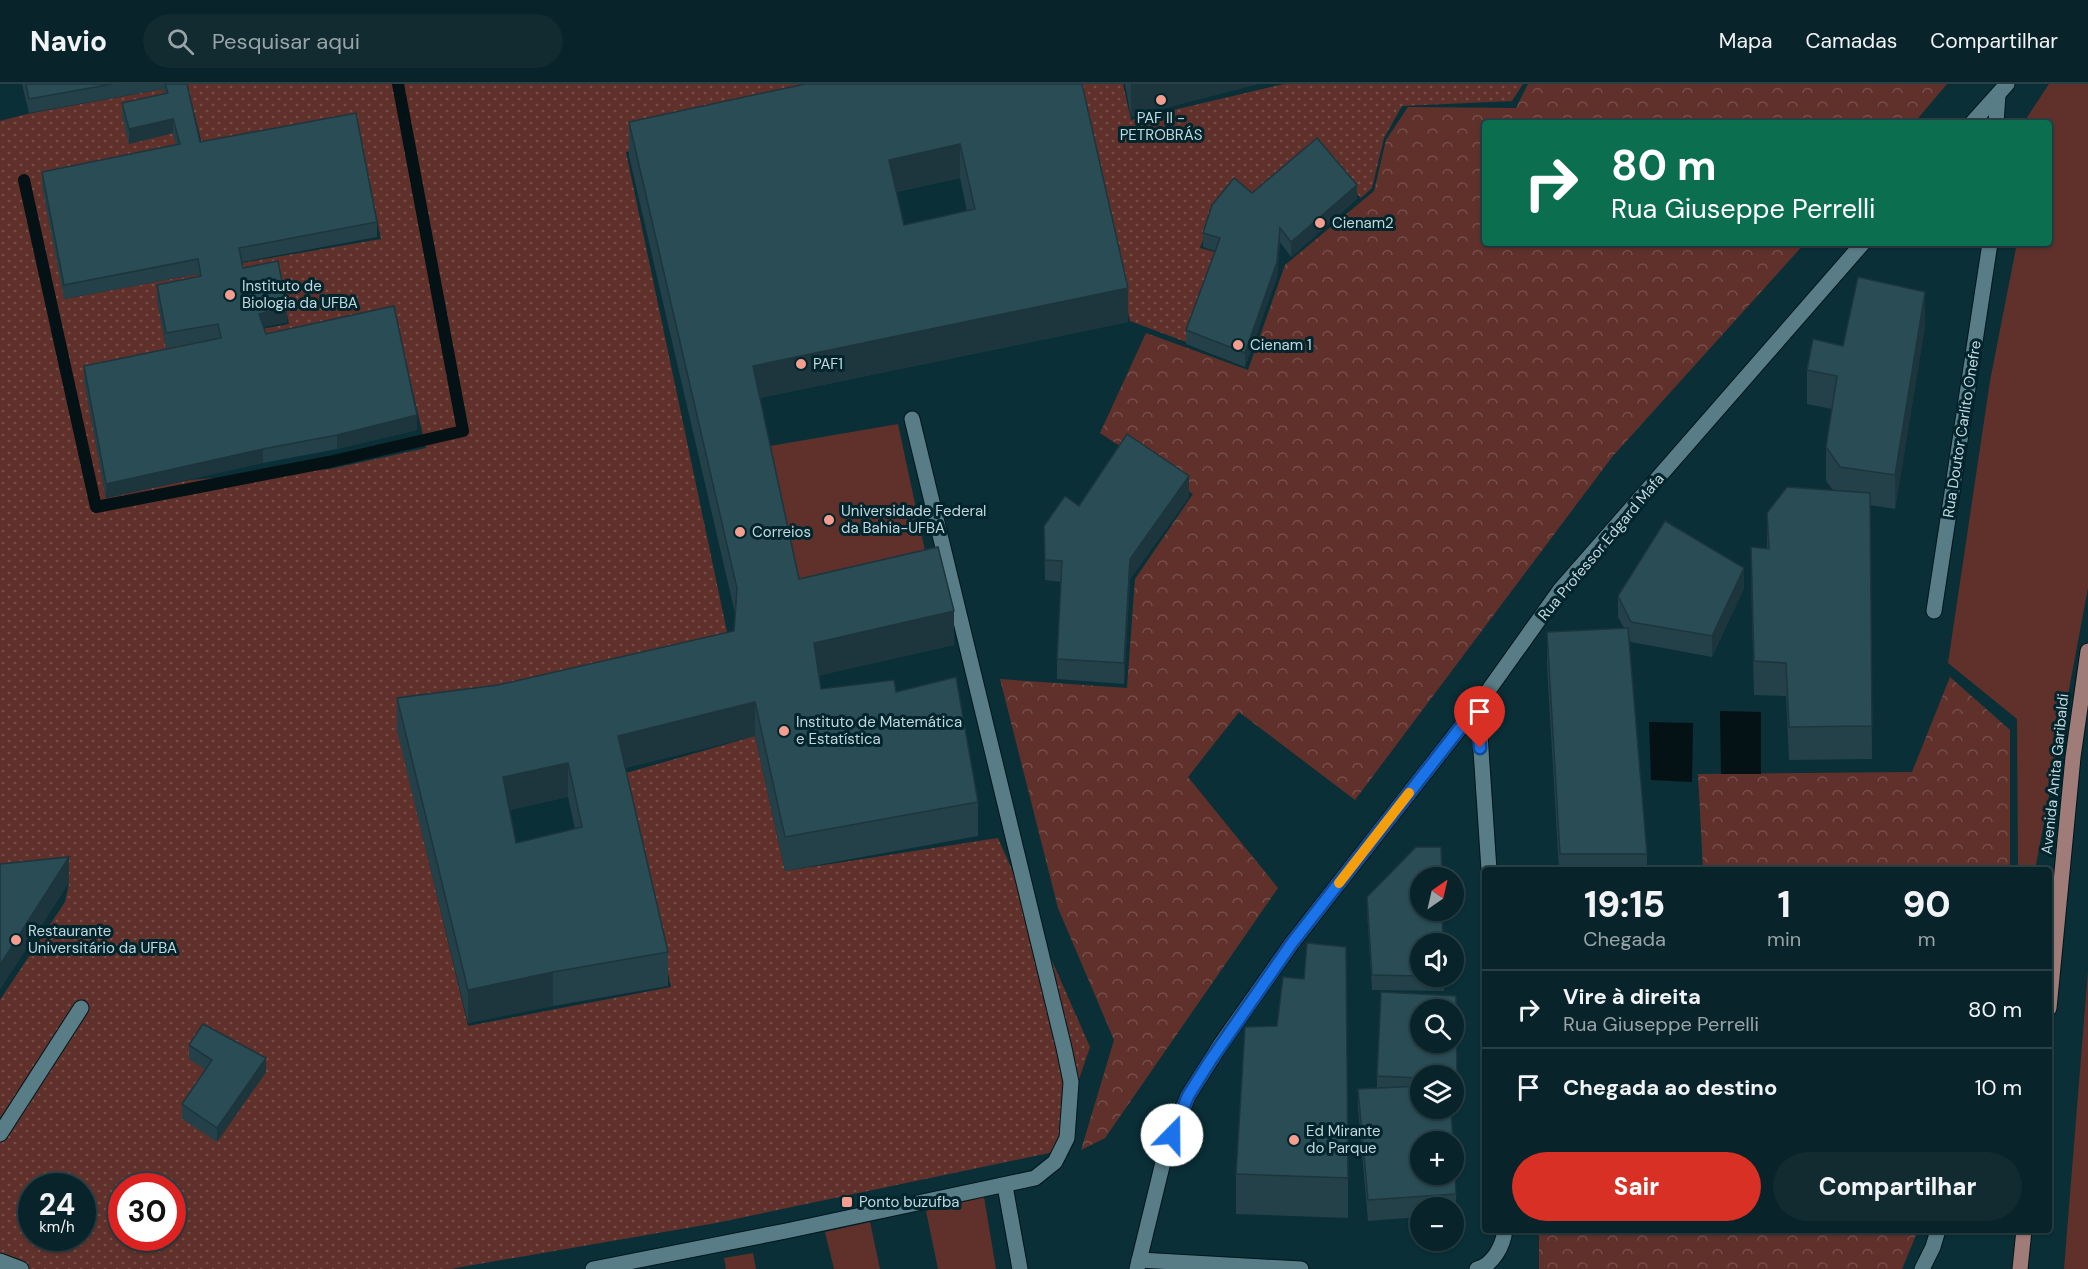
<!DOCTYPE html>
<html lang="pt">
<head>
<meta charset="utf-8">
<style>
  :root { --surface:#082329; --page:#112b31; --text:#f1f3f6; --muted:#98a4a8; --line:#294046; --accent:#d93025 }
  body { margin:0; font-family:"DM Sans",sans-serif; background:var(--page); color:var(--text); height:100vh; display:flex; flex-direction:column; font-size:22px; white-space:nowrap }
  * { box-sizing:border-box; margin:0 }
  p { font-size:20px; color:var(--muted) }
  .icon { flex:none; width:33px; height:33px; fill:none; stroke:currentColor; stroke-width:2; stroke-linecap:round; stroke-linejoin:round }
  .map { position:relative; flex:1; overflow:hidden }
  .drawer { position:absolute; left:1482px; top:783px; width:570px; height:366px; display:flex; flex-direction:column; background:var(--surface); border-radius:6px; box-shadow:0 2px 4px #0004,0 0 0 2px var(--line) }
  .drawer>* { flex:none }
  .top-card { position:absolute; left:1482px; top:36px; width:570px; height:126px; border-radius:6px; box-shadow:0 2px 4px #0004,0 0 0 2px var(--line); background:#0b6e4f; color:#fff; overflow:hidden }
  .needle { width:39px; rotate:34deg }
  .controls { position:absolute; left:1410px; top:783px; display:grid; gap:12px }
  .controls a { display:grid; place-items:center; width:54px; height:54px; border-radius:50%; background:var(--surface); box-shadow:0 2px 4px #0004,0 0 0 2px var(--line); font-size:30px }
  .speed { position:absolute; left:18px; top:1089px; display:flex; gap:12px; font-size:30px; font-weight:700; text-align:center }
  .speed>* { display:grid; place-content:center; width:78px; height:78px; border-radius:50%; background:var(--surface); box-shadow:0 2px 4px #0004,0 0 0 2px var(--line); line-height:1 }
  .speed small { font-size:15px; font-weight:400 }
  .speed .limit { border:9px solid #d22; background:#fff; color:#111 }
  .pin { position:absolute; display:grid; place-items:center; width:51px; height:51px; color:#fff; margin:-62px -26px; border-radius:50% 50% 50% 0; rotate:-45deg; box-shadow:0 0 6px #0007 }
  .pin .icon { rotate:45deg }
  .me { position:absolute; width:66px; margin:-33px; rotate:22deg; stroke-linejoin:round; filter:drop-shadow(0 0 4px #0008) }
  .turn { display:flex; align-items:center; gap:21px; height:126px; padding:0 30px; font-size:27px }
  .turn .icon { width:78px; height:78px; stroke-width:2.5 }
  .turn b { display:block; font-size:42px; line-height:51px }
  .eta { display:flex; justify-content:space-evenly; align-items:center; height:102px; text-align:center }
  .eta b { font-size:36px; font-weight:800; line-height:42px }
  .cta { display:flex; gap:12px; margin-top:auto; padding:12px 30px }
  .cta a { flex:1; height:69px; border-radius:36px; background:var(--accent); color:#fff; font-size:24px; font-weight:800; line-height:69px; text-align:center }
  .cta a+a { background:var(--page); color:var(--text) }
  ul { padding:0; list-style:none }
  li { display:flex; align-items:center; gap:18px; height:78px; padding:0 30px; border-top:2px solid var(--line) }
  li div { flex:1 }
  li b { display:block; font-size:22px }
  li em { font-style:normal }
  header { display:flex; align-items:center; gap:36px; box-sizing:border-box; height:84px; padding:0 30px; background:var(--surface); border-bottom:2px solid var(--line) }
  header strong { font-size:28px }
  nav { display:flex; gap:33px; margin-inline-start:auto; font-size:21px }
  .search { width:420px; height:54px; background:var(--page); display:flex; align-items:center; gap:15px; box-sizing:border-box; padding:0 21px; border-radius:33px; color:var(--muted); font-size:22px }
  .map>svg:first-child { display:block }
  .grass { fill:url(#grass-dots); fill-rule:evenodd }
  .forest { fill:url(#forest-crowns) }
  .park { fill:#60312b }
  .water { fill:#041115 }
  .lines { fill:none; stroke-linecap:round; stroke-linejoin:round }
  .stream { stroke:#041115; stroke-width:12 }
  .minor-casing { stroke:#00161c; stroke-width:17 }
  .major-casing { stroke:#00161c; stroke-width:17 }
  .minor { stroke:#597d86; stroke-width:15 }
  .major { stroke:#a07c78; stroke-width:15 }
  .wall { fill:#244149; fill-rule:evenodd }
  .shaded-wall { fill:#1d353c }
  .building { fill:#2a4c55; stroke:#1d353c; stroke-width:1.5; fill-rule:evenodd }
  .route-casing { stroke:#114b97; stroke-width:15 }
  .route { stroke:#1a73e8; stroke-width:10 }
  .slow { stroke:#f59e0b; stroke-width:10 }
  .poi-dot { fill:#f59d8f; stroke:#00252d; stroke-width:2 }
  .labels { text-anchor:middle; stroke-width:6; stroke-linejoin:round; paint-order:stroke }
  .poi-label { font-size:15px; fill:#c4d7dc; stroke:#00252d; text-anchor:start }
  .street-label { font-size:15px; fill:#c4d7dc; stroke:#00252d }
</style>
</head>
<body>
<header>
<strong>Navio</strong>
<div class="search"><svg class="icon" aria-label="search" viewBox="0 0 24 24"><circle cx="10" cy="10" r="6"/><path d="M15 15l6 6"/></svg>Pesquisar aqui</div>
<nav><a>Mapa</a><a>Camadas</a><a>Compartilhar</a></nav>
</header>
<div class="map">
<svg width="2088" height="1185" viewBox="0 0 2088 1185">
  <defs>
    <pattern id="grass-dots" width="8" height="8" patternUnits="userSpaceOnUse" patternTransform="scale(1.5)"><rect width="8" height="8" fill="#60312b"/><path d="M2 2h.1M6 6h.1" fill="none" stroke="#754e49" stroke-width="1.8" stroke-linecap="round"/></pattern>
    <pattern id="forest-crowns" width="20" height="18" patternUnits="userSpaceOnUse" patternTransform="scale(1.5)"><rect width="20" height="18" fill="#60312b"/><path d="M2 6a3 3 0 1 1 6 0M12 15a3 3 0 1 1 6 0" fill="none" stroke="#754e49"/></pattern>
  </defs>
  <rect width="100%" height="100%" fill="#0a2f37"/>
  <g class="grass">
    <path d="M 187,0 L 954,0 L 626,68 L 734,581 L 398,648 L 468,942 L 671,903 L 626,689 L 755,652 L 785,787 L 998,754 L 1090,963 L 1054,1068 L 716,1139 L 450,1185 L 0,1185 L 0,916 L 65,818 L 69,800 L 0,806 L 0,37 L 27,30 L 163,5 L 168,24 L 123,33 L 129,59 L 173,49 L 180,74 L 64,215 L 198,190 L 201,206 L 157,215 L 166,263 L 218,254 L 221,268 L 84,296 L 106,414 L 190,396 L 330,385 L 426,364 L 397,239 L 267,263 L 262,245 L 289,240 L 279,191 L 245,198 L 241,179 L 381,155 L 358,41 L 204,68 ZM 32,1102 L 82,1102 L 82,1154 L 32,1154 ZM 122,1102 L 172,1102 L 172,1154 L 122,1154 Z"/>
    <polygon points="1076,0 1123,0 1131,36 1284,0 1523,0 1512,17 1402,22 1384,54 1372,104 1361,114 1315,66 1251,121 1211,134 1200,164 1218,169 1186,258 1130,237"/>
  </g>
  <g class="forest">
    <polygon points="1528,0 1947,0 1914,39 1485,39 1485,159 1805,159 1612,373 1355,716 1239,628 1188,693 1278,804 1105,1054 1081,1066 1114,956 1058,824 1000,595 1127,604 1135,495 1193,410 1100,349 1146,249 1248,286 1285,181 1374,107 1386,56 1408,23 1516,24"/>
    <polygon points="1950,593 2010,646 2010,786 1703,786 1698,690 1912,688"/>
    <polygon points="1539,1146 1918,1146 1902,1185 1539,1185"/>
  </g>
  <g class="park">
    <polygon points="2049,0 2088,0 2088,504 2035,786 2018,786 2017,635 1948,579 1990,297 2017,159 2049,159 2049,39 2025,39 2026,35"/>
    <polygon points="898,340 930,490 803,516 770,362"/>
    <polygon points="2088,887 2088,1185 2064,1185"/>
    <polygon points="984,1113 996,1185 938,1185 926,1127"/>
    <polygon points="870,1138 880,1185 834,1185 825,1148"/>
    <polygon points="753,1169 756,1185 726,1185 724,1174"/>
  </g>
  <g class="water">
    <polygon points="1720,627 1761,628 1761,690 1721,690"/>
    <polygon points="1649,638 1693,639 1692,698 1651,696"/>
  </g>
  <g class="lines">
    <polyline class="stream" points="24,96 96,423 329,378 463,347 398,0"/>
    <defs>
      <g id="minor">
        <polyline points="1972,39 2007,0"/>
        <polyline points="1996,39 1998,11"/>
        <polyline points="1934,527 1990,159"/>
        <polyline points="1478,621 1489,786"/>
        <polyline points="0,1050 81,924"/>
        <polyline points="1005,1102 1020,1185"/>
        <polyline points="1139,1176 1301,1185"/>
        <polyline points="0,1177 21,1185"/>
        <polyline points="593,1185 786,1147 1035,1094 1055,1078 1067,1054 1071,998 1064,964 912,335"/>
        <polyline points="1137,1185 1165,1070 1188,1012 1221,960 1292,859 1478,621 1560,506 1863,159"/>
        <path d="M 1477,1185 C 1493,1181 1503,1162 1505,1146"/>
        <polyline points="1922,1185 1933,1163 1938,1146"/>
      </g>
      <g id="major">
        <polyline points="2049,924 2073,673 2088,567"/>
        <polyline points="2020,1185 2024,1146"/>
      </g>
    </defs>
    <use href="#minor" class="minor-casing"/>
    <use href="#major" class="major-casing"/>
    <use href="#minor" class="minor"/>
    <use href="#major" class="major"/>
  </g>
  <g class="wall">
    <polygon points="22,0 187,0 200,58 377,138 377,153 242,178 243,184 287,238 263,243 266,250 417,346 337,365 263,379 106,414 84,296 84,282 218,254 166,264 157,215 157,201 199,193 198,190 64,215 42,103 42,88 176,60 173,49 129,60 122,33 122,19 164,10 163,5 29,29"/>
    <path d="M 1082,0 L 1128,238 L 760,314 L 799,495 L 954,561 L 819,591 L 821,605 L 896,608 L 978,718 L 978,752 L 785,787 L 755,652 L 625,684 L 668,868 L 668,902 L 553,922 L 468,939 L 397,647 L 397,614 L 498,601 L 734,547 L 735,529 L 629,72 L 629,38 ZM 960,94 L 967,127 L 904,141 L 896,108 ZM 568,713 L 575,745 L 516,759 L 510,726 Z"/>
    <polygon points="1125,0 1258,0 1131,33"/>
    <polygon points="1252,109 1357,115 1291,173 1280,158 1277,193 1245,283 1186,260 1186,246 1215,167 1203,163 1203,149"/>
    <polygon points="1925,242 1895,425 1870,421 1872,675 1789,676 1786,612 1754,611 1751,497 1751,463 1767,465 1767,429 1833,406 1826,397 1826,363 1832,325 1807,320 1807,286 1843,262"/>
    <polygon points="1189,413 1130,495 1124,600 1057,595 1057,575 1061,498 1045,496 1044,442"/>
    <polygon points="1744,504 1712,573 1631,558 1628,554 1647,770 1647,786 1559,786 1547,582 1547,548 1624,544 1618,533 1618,512"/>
    <polygon points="1367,813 1444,892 1444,907 1372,906 1367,828"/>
    <polygon points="1456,912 1457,1010 1454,1009 1454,992 1420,992 1420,1024 1456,1110 1456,1131 1454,1131 1454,1124 1420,1124 1420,1133 1368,1137 1358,1025 1358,1005 1377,1004 1377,992"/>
    <polygon points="189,961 266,988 217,1058 182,1035 182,1020 205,986 189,975"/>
    <polygon points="1236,1090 1348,1094 1348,1134 1236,1130"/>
  </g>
  <g class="shaded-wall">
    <polygon points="1131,0 1258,0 1131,33"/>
    <polygon points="173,35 173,49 129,60 129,45"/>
    <polygon points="960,60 960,94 889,109 889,76"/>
    <polygon points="1357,101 1357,115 1291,173 1291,158"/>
    <polygon points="1280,144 1280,158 1277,193 1245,283 1245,269"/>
    <polygon points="1128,204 1128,238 753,315 753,282"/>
    <polygon points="1925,208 1925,242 1895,425 1895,391"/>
    <polygon points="287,223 287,238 259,244 259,230"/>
    <polygon points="417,331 417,346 337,365 337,351"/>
    <polygon points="263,365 263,379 106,414 106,400"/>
    <polygon points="1189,392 1189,413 1130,495 1124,600 1124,579 1130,475"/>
    <polygon points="1744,484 1744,504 1712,573 1712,552"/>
    <polygon points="954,527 954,561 814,593 814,559"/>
    <polygon points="755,618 755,652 618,686 618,652"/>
    <polygon points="568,679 568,713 503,727 503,693"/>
    <polygon points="69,773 69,799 0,906 0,881"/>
    <polygon points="553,888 553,922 468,939 468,906"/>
    <polygon points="266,974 266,988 217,1058 217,1044"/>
  </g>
  <g class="building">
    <polygon points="26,0 112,0 29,15"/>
    <polygon points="165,0 187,0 200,58 356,29 377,138 239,164 243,184 278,177 287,223 259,230 266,250 394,222 417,331 337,351 263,365 106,400 84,282 221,254 218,240 166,249 157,201 201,192 198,175 64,201 42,88 180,60 173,35 129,45 122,19 168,9"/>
    <path d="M 805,0 L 1082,0 L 1128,204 L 753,282 L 799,495 L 938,463 L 954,527 L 814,559 L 821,605 L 894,596 L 896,608 L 956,593 L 978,718 L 785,753 L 755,618 L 618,652 L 668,868 L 553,888 L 468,906 L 397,614 L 498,601 L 734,547 L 737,504 L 629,38 ZM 960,60 L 975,125 L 904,141 L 889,76 ZM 568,679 L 582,743 L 516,759 L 503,693 Z"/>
    <polygon points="1317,54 1357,101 1291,158 1280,144 1277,178 1245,269 1186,246 1220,154 1203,149 1212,121 1234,94 1252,109"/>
    <polygon points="1858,193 1925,208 1895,391 1840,383 1826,363 1837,292 1807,286 1813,255 1843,262"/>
    <polygon points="1127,350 1189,392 1130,475 1124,579 1057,575 1062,477 1045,476 1044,442 1065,412 1079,422"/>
    <polygon points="1787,403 1870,409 1872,642 1789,643 1786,579 1754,577 1751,463 1769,465 1767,429"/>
    <polygon points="1665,437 1744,484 1712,552 1631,538 1618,512"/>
    <polygon points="1628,544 1647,770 1560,770 1547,548"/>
    <polygon points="1416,763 1441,763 1442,794 1420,794 1420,826 1442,826 1443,860 1420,860 1420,892 1372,891 1367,813"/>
    <polygon points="69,773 0,881 0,780"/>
    <polygon points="1307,859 1346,863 1348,1094 1236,1090 1245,943 1277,942 1283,893 1304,895"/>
    <path d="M 1381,908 L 1456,912 L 1457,995 L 1454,995 L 1454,992 L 1420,992 L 1420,994 L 1377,992 ZM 1420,926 L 1454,926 L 1454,958 L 1420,958 Z"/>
    <polygon points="203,940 266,974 217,1044 182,1020 212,976 189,961"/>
    <polygon points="1420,1002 1420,1024 1451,1024 1453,1058 1420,1058 1420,1090 1454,1090 1454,1071 1456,1110 1368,1116 1358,1005"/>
  </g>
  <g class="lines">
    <defs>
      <polyline id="route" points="1172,1051 1188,1012 1210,977 1292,859 1478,621 1480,664"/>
    </defs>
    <use href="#route" class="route-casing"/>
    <use href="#route" class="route"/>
    <polyline class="slow" points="1339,799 1409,709"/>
  </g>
  <g class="poi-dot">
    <circle cx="1161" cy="16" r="6"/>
    <circle cx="1320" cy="139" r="6"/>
    <circle cx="230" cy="211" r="6"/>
    <circle cx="1238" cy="261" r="6"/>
    <circle cx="801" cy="280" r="6"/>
    <circle cx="829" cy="436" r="6"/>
    <circle cx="740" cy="448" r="6"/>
    <circle cx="784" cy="647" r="6"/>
    <circle cx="16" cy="856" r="6"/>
    <circle cx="1294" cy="1056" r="6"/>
    <rect x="841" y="1112" width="12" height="12" rx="3"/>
  </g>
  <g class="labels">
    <g class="poi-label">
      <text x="1161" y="39" text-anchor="middle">PAF II -<tspan x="1161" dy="17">PETROBRÁS</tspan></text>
      <text x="1332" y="144">Cienam2</text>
      <text x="242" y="207">Instituto de<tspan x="242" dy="17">Biologia da UFBA</tspan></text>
      <text x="1250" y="266">Cienam 1</text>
      <text x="813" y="285">PAF1</text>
      <text x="841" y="432">Universidade Federal<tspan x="841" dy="17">da Bahia-UFBA</tspan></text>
      <text x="752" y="453">Correios</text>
      <text x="796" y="643">Instituto de Matemática<tspan x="796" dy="17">e Estatística</tspan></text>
      <text x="28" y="852">Restaurante<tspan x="28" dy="17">Universitário da UFBA</tspan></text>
      <text x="1306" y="1052">Ed Mirante<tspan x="1306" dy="17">do Parque</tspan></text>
      <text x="859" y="1123">Ponto buzufba</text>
    </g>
    <g class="street-label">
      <text transform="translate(1962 345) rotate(-81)" y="5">Rua Doutor Carlito Onefre</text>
      <text transform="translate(1601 463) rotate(-50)" y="5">Rua Professor Edgard Mafa</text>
      <text transform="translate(2055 690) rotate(-84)" y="5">Avenida Anita Garibaldi</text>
    </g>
  </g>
</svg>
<div class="controls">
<a><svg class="needle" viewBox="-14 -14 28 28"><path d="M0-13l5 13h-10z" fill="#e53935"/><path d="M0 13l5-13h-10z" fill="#98a4a8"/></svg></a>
<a><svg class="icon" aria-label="sound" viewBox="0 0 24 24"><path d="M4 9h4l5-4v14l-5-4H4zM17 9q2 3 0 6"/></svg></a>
<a><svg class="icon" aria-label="search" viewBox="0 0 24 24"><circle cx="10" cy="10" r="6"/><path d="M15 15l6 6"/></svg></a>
<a><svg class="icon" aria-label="layers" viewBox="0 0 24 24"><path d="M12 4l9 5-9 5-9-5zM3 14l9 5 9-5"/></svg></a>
<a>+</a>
<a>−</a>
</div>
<div class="speed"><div>24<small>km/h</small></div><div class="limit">30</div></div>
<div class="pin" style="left:1480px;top:664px;background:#d93025"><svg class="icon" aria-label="arrive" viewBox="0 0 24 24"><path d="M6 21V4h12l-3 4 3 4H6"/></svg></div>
<svg class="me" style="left:1172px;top:1051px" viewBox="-20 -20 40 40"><circle r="19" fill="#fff"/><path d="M0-13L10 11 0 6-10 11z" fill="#1a73e8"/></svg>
<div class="top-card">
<div class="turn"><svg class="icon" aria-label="right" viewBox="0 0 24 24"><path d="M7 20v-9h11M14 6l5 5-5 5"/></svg><div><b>80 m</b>Rua Giuseppe Perrelli</div></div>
</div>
<section class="drawer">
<div class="eta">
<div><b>19:15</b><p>Chegada</p></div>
<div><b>1</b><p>min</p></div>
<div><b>90</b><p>m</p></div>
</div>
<ul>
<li><svg class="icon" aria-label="right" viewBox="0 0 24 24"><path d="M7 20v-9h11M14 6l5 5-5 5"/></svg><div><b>Vire à direita</b><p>Rua Giuseppe Perrelli</p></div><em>80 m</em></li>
<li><svg class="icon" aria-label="arrive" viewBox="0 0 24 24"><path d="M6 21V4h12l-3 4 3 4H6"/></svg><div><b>Chegada ao destino</b></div><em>10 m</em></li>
</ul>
<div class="cta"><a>Sair</a><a>Compartilhar</a></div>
</section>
</div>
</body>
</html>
